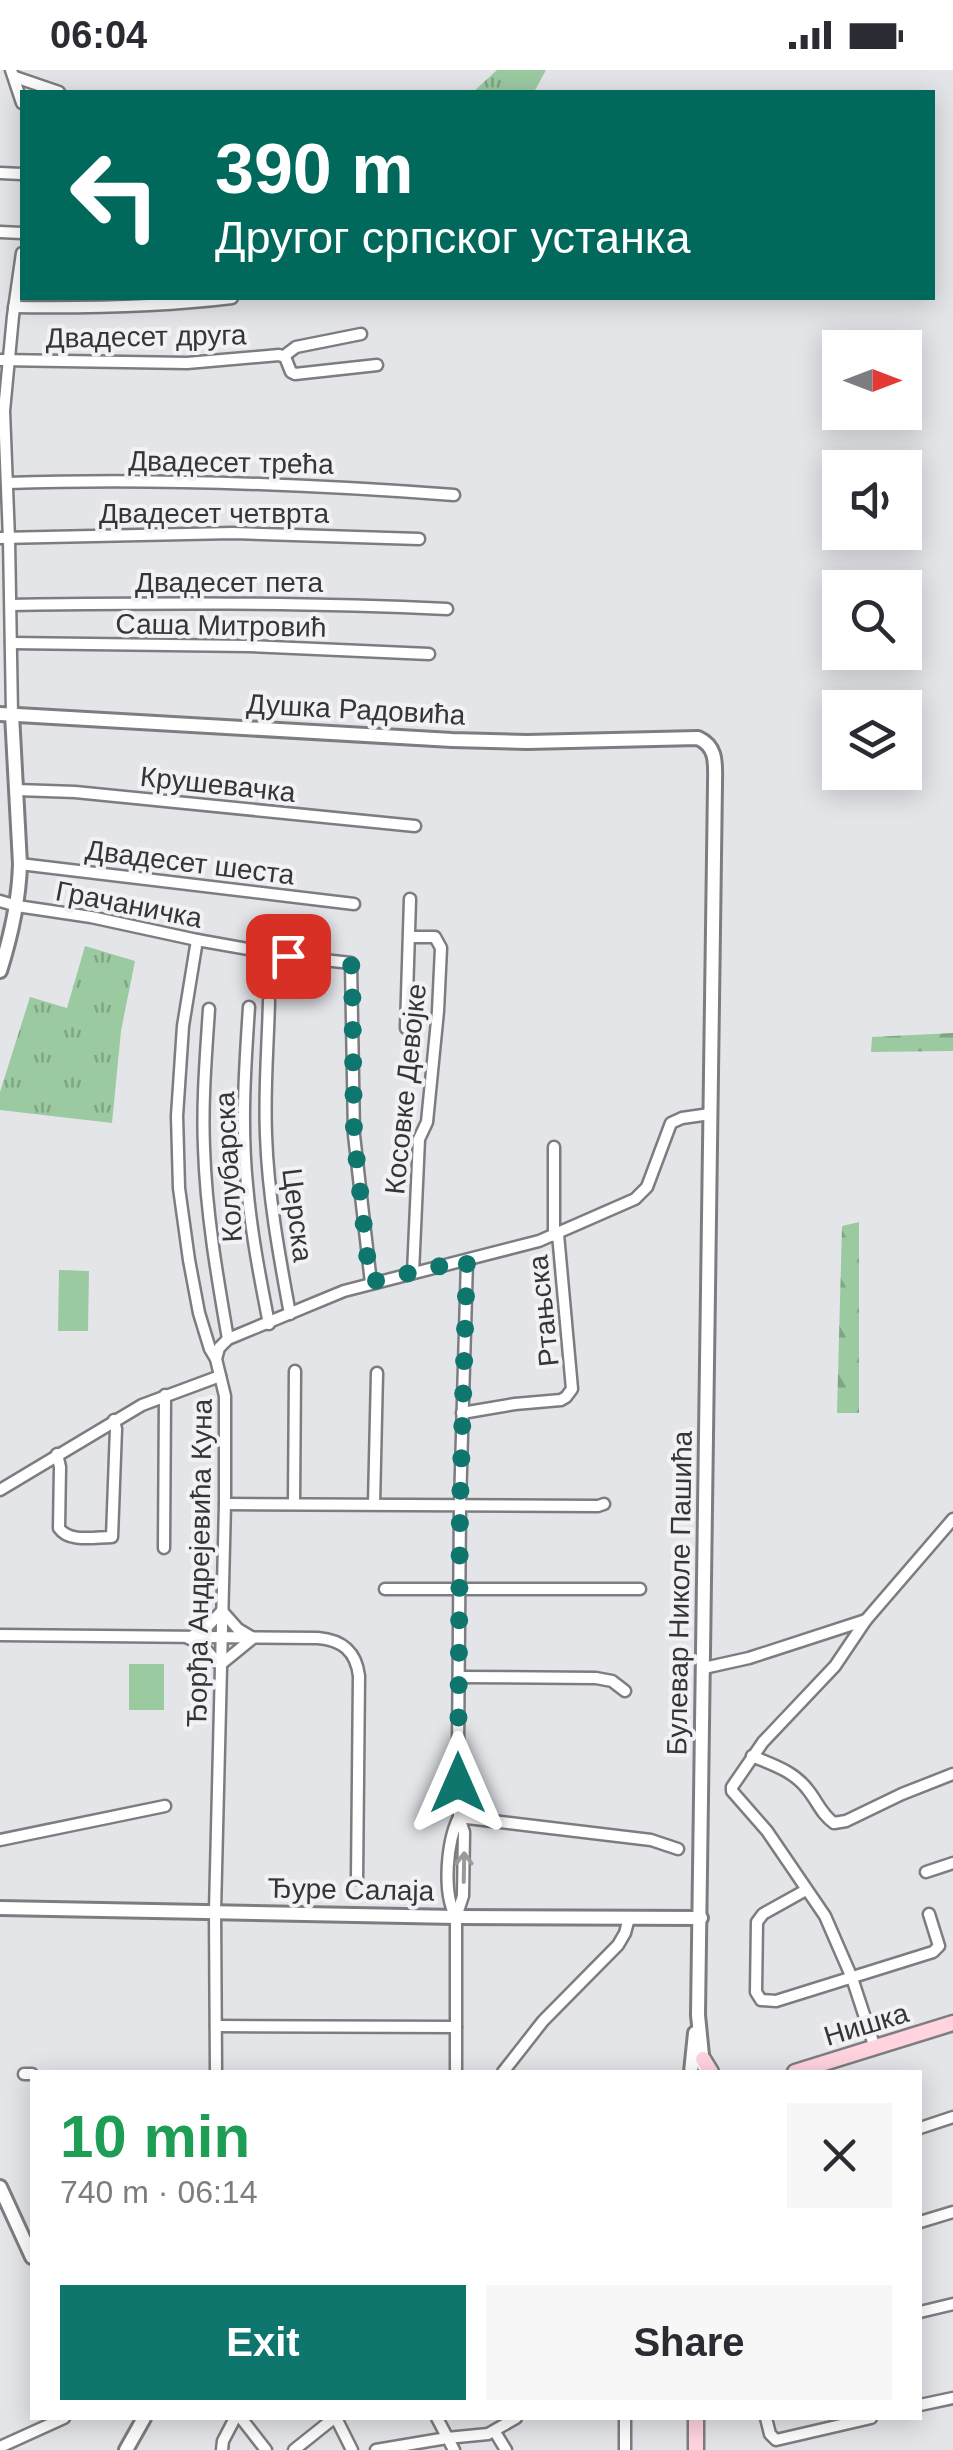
<!DOCTYPE html>
<html lang="en">
<head>
<meta charset="utf-8">
<style>
  :root { --surface:#fff; --page:#f7f7f7; --text:#2b2b33; --muted:#7c7c81; --accent:#0f766e }
  body { margin:0; font-family:Arial,sans-serif; background:var(--page); color:var(--text); height:100vh; display:flex; flex-direction:column; font-size:38px; white-space:nowrap }
  * { box-sizing:border-box; margin:0 }
  p { font-size:32px; color:var(--muted) }
  .icon { flex:none; width:55px; height:55px; fill:none; stroke:currentColor; stroke-width:2; stroke-linecap:round; stroke-linejoin:round }
  .map { position:relative; flex:1; overflow:hidden }
  .panel { position:absolute; left:30px; top:2000px; width:892px; height:350px; display:flex; flex-direction:column; background:var(--surface); border-radius:0px; box-shadow:0 5px 25px #0003 }
  .panel>* { flex:none }
  .hud { position:absolute; left:20px; top:20px; width:915px; height:210px; border-radius:0px; box-shadow:0 5px 25px #0003; background:#00695c; color:#fff; overflow:hidden }
  .needle { width:65px; rotate:90deg }
  .buttons { position:absolute; left:822px; top:260px; display:grid; gap:20px }
  .buttons a { display:grid; place-items:center; width:100px; height:100px; border-radius:0px; background:var(--surface); box-shadow:0 5px 25px #0003; font-size:50px }
  .pin { position:absolute; display:grid; place-items:center; width:85px; height:85px; color:#fff; margin:-42px; border-radius:20px; box-shadow:0 5px 15px #0006 }
  .me { position:absolute; width:110px; margin:-55px; rotate:0deg; stroke-linejoin:round; filter:drop-shadow(0 0 8px #0008) }
  .turn { display:flex; align-items:center; gap:35px; height:210px; padding:0 30px; font-size:45px }
  .turn .icon { width:130px; height:130px; stroke-width:2.5 }
  .turn b { display:block; font-size:70px; line-height:85px }
  .round { display:grid; place-items:center; flex:none; width:105px; height:105px; border-radius:0px; background:var(--page) }
  .summary { display:flex; align-items:center; justify-content:space-between; height:170px; padding:0 30px }
  h1 { font-size:60px; font-weight:800; line-height:75px; color:#1e9e55 }
  .button { display:flex; gap:20px; margin-top:auto; padding:20px 30px }
  .button a { flex:1; height:115px; border-radius:0px; background:var(--accent); color:#fff; font-size:40px; font-weight:800; line-height:115px; text-align:center }
  .button a+a { background:var(--page); color:var(--text) }
  .status { display:flex; justify-content:space-between; align-items:center; height:70px; padding:0 50px; background:var(--surface); direction:ltr }
  .status svg { height:28px; fill:currentColor }
  .map>svg:first-child { display:block }
  .grass { fill:url(#grass-tufts) }
  .forest { fill:url(#forest-firs) }
  .park { fill:#9bcaa1 }
  .lines { fill:none; stroke-linecap:round; stroke-linejoin:round }
  .minor-casing { stroke:#7d7d81; stroke-width:15 }
  .tertiary-casing { stroke:#7d7d81; stroke-width:18 }
  .secondary-casing { stroke:#7d7d81; stroke-width:19 }
  .minor { stroke:#fff; stroke-width:10 }
  .tertiary { stroke:#fff; stroke-width:12 }
  .secondary { stroke:#ffd4df; stroke-width:14 }
  .oneway { stroke:#9a9a9a }
  .route { stroke:#0f766e; stroke-width:18; stroke-dasharray:0 32.4 }
  .labels { text-anchor:middle; stroke-width:8; stroke-linejoin:round; paint-order:stroke }
  .street-label { font-size:28px; fill:#353536; stroke:#f2f2f6 }
</style>
</head>
<body>
<div class="status"><b>06:04</b><svg viewBox="0 0 49 12"><path d="M0 12V9h3v3zM5 12V6h3v6zM10 12V3h3v9zM15 12V0h3v12zM26 1h20v11H26zM47 4h2v5h-2z"/></svg></div>
<div class="map">
<svg width="953" height="2380" viewBox="0 0 953 2380">
  <defs>
    <pattern id="grass-tufts" width="24" height="20" patternUnits="userSpaceOnUse" patternTransform="scale(2.5)"><rect width="24" height="20" fill="#9bcaa1"/><path d="M3 7l-1-3M5 7V3M7 7l1-3M15 17l-1-3M17 17v-4M19 17l1-3" fill="none" stroke="#7fa584"/></pattern>
    <pattern id="forest-firs" width="22" height="20" patternUnits="userSpaceOnUse" patternTransform="scale(2.5)"><rect width="22" height="20" fill="#9bcaa1"/><path d="M5 1l3.5 6h-7zM16 11l3.5 6h-7z" fill="#7fa584"/></pattern>
  </defs>
  <rect width="100%" height="100%" fill="#e4e5e9"/>
  <g class="grass">
    <polygon points="497,0 546,0 534,22 473,22"/>
    <polygon points="85,876 135,891 121,961 112,1053 0,1040 0,1022 30,927 67,938"/>
  </g>
  <g class="forest">
    <polygon points="953,963 953,981 871,982 872,967"/>
    <polygon points="859,1152 859,1343 837,1343 842,1156"/>
  </g>
  <g class="park">
    <polygon points="59,1200 89,1201 88,1261 58,1261"/>
    <rect x="129" y="1594" width="35" height="46"/>
  </g>
  <g class="lines">
    <defs>
      <g id="minor">
        <polyline points="11,0 22,33"/>
        <polyline points="15,7 59,22"/>
        <polyline points="0,103 22,104"/>
        <polyline points="0,162 22,163"/>
        <path d="M 14,237 C 87,238 159,237 232,228"/>
        <polyline points="284,286 296,277 361,264"/>
        <polyline points="0,290 187,293 279,285 285,287 291,302 295,304 377,295"/>
        <path d="M 7,413 C 156,408 306,414 454,425"/>
        <polyline points="0,468 233,463 419,469"/>
        <path d="M 11,535 C 157,533 302,532 447,539"/>
        <polyline points="11,573 249,576 429,584"/>
        <polyline points="12,644 9,469 4,341 13,246 22,183"/>
        <polyline points="17,720 75,722 415,756"/>
        <polyline points="20,794 354,834"/>
        <polyline points="0,831 17,836 91,847 197,870 287,886 351,893 354,1065 371,1213"/>
        <polyline points="410,867 435,867 441,878 438,941 427,1052 419,1069 413,1203"/>
        <polyline points="197,870 183,956 177,1046 179,1118 189,1190 199,1243 210,1279 216,1289 225,1326 225,1434 215,1841 216,2002"/>
        <path d="M 269,931 C 268,975 264,1020 266,1065 C 268,1125 279,1185 290,1244"/>
        <path d="M 249,937 C 245,996 241,1056 247,1115 C 251,1162 260,1208 269,1254"/>
        <path d="M 209,939 C 206,985 202,1031 204,1078 C 206,1142 217,1206 228,1269"/>
        <polyline points="406,958 410,829"/>
        <polyline points="554,1166 554,1077"/>
        <polyline points="216,1289 219,1278 228,1269 344,1221 539,1171 635,1129 647,1117 671,1053 682,1048 710,1044"/>
        <polyline points="462,1343 515,1334 561,1330 566,1327 572,1319 558,1164"/>
        <path d="M 57,1384 L 60,1397 L 59,1458 C 69,1473 95,1467 112,1467 L 116,1359 L 114,1350"/>
        <polyline points="0,1420 142,1335 220,1306"/>
        <polyline points="294,1433 295,1301"/>
        <polyline points="225,1434 598,1436 604,1434"/>
        <polyline points="374,1434 377,1303"/>
        <polyline points="164,1478 165,1325"/>
        <polyline points="385,1519 640,1519"/>
        <polygon points="222,1541 238,1559 253,1568 220,1595 201,1574 188,1568 203,1561"/>
        <polyline points="866,1550 953,1449"/>
        <path d="M 0,1565 L 318,1568 C 342,1570 356,1581 359,1606 L 357,1809"/>
        <polyline points="704,1598 749,1588 866,1550 835,1596 763,1672 732,1717 732,1721 767,1761 825,1846 852,1908 875,1978"/>
        <polyline points="459,1607 596,1608 612,1611 625,1621"/>
        <path d="M 752,1686 C 773,1695 794,1701 808,1720 C 817,1731 822,1745 834,1753 L 846,1751 L 902,1724 L 953,1704"/>
        <polyline points="459,1747 651,1770 678,1779"/>
        <polyline points="0,1770 165,1736"/>
        <polyline points="926,1802 953,1793"/>
        <polyline points="806,1820 763,1844 757,1852 756,1922 761,1930 776,1931 933,1882 939,1876 929,1844"/>
        <path d="M 456,1847 C 442,1823 447,1771 459,1747"/>
        <polyline points="216,1956 456,1957"/>
        <polyline points="456,2002 456,1847 463,1826 464,1762 459,1747 458,1679 460,1435 467,1190"/>
        <polyline points="503,2002 543,1951 618,1875 625,1863 629,1848"/>
        <polyline points="24,2004 32,2004"/>
        <polyline points="920,2058 953,2047"/>
        <polyline points="920,2152 953,2142"/>
        <polyline points="920,2242 953,2234"/>
        <polyline points="920,2335 953,2328"/>
        <polyline points="241,2348 266,2380"/>
        <polyline points="336,2348 352,2380"/>
        <polyline points="437,2348 454,2380"/>
        <polyline points="766,2348 770,2364 776,2370 871,2348"/>
        <polyline points="495,2362 506,2380"/>
        <polyline points="0,2377 64,2348"/>
        <polyline points="222,2380 223,2371 235,2348"/>
        <polyline points="294,2380 334,2348"/>
        <polyline points="376,2380 447,2368 488,2364 516,2348"/>
        <polyline points="625,2380 625,2348"/>
      </g>
      <g id="tertiary">
        <path d="M 0,644 L 452,670 L 527,672 L 698,668 C 718,677 715,695 715,714 L 698,1945 L 703,1995"/>
        <path d="M 0,901 C 11,866 19,832 20,794 L 12,644"/>
        <polyline points="0,1838 456,1847 701,1848"/>
        <polyline points="691,2002 695,1963"/>
        <polyline points="0,2117 32,2187"/>
        <polyline points="126,2380 144,2348"/>
      </g>
      <g id="secondary">
        <polyline points="703,1989 711,2002"/>
        <polyline points="795,2002 953,1953"/>
        <polyline points="696,2380 696,2348"/>
      </g>
    </defs>
    <use href="#minor" class="minor-casing"/>
    <use href="#tertiary" class="tertiary-casing"/>
    <use href="#secondary" class="secondary-casing"/>
    <use href="#minor" class="minor"/>
    <use href="#tertiary" class="tertiary"/>
    <use href="#secondary" class="secondary"/>
  </g>
  <defs><path id="oneway-shaft" d="M-6 0H5M1.5-3L5.5 0L1.5 3" fill="none" stroke-width="1.6" stroke-linecap="round" stroke-linejoin="round" transform="scale(2.5)"/></defs>
  <use class="oneway" href="#oneway-shaft" transform="translate(464 1797) rotate(-89)"/>
  <g class="lines">
    <polyline class="route" points="288,886 347,892 352,896 354,1065 370,1212 467,1190 460,1436 458,1713"/>
  </g>
  <g class="labels">
    <g class="street-label">
      <text transform="translate(146 266) rotate(-1)" y="10">Двадесет друга</text>
      <text transform="translate(231 392) rotate(1)" y="10">Двадесет трећа</text>
      <text x="214" y="453">Двадесет четврта</text>
      <text x="229" y="522">Двадесет пета</text>
      <text transform="translate(221 555) rotate(1)" y="10">Саша Митровић</text>
      <text transform="translate(356 639) rotate(3)" y="10">Душка Радовића</text>
      <text transform="translate(218 714) rotate(6)" y="10">Крушевачка</text>
      <text transform="translate(190 792) rotate(7)" y="10">Двадесет шеста</text>
      <text transform="translate(129 834) rotate(11)" y="10">Грачаничка</text>
      <text transform="translate(405 1019) rotate(-84)" y="10">Косовке Девојке</text>
      <text transform="translate(228 1097) rotate(-93)" y="10">Колубарска</text>
      <text transform="translate(298 1145) rotate(83)" y="10">Церска</text>
      <text transform="translate(543 1241) rotate(-96)" y="10">Ртањска</text>
      <text transform="translate(199 1493) rotate(-89)" y="10">Ђорђа Андрејевића Куна</text>
      <text transform="translate(679 1523) rotate(-89)" y="10">Булевар Николе Пашића</text>
      <text transform="translate(351 1819) rotate(1)" y="10">Ђуре Салаја</text>
      <text transform="translate(866 1954) rotate(-17)" y="10">Нишка</text>
    </g>
  </g>
</svg>
<div class="buttons">
<a><svg class="needle" viewBox="-14 -14 28 28"><path d="M0-13l5 13h-10z" fill="#e53935"/><path d="M0 13l5-13h-10z" fill="#7c7c81"/></svg></a>
<a><svg class="icon" aria-label="sound" viewBox="0 0 24 24"><path d="M4 9h4l5-4v14l-5-4H4zM17 9q2 3 0 6"/></svg></a>
<a><svg class="icon" aria-label="search" viewBox="0 0 24 24"><circle cx="10" cy="10" r="6"/><path d="M15 15l6 6"/></svg></a>
<a><svg class="icon" aria-label="layers" viewBox="0 0 24 24"><path d="M12 4l9 5-9 5-9-5zM3 14l9 5 9-5"/></svg></a>
</div>
<div class="pin" style="left:288px;top:886px;background:#d93025"><svg class="icon" aria-label="arrive" viewBox="0 0 24 24"><path d="M6 21V4h12l-3 4 3 4H6"/></svg></div>
<svg class="me" style="left:458px;top:1713px" viewBox="-20 -20 40 40"><path d="M0-17L14 15 0 8-14 15z" fill="#0f766e" stroke="#fff" stroke-width="4"/></svg>
<div class="hud">
<div class="turn"><svg class="icon" aria-label="left" viewBox="0 0 24 24"><path d="M17 20v-9H6M10 6l-5 5 5 5"/></svg><div><b>390 m</b>Другог српског устанка</div></div>
</div>
<section class="panel">
<div class="summary"><div><h1>10 min</h1><p>740 m · 06:14</p></div><a class="round"><svg class="icon" aria-label="close" viewBox="0 0 24 24"><path d="M6 6l12 12M18 6L6 18"/></svg></a></div>
<div class="button"><a>Exit</a><a>Share</a></div>
</section>
</div>
</body>
</html>
